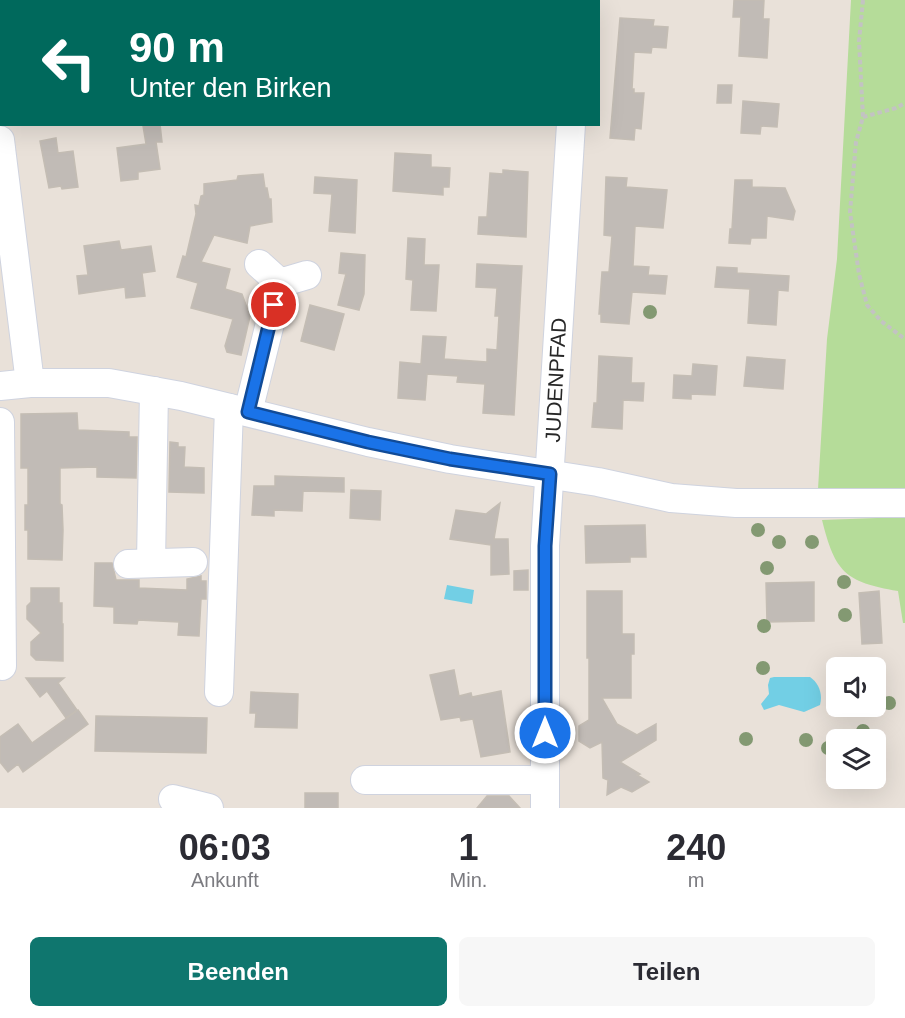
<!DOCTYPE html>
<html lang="de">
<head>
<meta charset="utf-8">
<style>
  :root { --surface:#fff; --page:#f7f7f7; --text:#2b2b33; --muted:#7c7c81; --accent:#0f766e }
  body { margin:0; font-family:Arial,sans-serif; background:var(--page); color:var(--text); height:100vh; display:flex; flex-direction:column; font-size:22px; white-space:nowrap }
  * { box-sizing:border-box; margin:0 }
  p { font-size:20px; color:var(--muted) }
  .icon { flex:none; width:33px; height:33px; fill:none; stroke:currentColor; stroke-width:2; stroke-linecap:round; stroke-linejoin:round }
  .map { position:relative; height:808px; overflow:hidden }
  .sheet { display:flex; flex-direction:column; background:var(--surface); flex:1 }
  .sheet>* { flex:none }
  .hud { position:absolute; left:0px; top:0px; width:600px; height:126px; box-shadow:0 6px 24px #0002; background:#00695c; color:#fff; overflow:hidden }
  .tools { position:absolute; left:826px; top:657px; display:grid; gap:12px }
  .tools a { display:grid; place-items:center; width:60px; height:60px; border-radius:9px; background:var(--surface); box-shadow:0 6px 24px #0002; font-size:30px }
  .pin { position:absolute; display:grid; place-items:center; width:51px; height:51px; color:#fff; margin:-26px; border:3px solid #fff; border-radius:50%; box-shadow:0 2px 6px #0007 }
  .me { position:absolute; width:66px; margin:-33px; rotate:0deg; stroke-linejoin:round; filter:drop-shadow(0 0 4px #0008) }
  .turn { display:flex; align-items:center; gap:21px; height:126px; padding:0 30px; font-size:27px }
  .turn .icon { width:78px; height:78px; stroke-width:2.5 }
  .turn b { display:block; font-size:42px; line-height:51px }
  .eta { display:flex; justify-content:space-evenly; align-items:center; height:102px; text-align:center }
  .eta b { font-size:36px; font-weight:800; line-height:42px }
  .cta { display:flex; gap:12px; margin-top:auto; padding:12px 30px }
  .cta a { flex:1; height:69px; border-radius:9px; background:var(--accent); color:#fff; font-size:24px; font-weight:800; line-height:69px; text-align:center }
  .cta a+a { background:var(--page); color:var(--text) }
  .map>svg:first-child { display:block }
  .green { fill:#b5dc99 }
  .water { fill:#72cfe5 }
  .building { fill:#c1bbb6; stroke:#c4bdb4; stroke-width:1.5 }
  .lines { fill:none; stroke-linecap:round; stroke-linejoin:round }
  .minor-casing { stroke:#cfd3df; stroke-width:30 }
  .path { stroke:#c3c3c3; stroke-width:4; stroke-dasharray:4.5 3; stroke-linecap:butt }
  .minor { stroke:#fff; stroke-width:28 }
  .tree { fill:#839972 }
  .route-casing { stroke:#114b97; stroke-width:15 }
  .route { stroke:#1a73e8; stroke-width:10 }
  .labels { text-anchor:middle; stroke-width:4.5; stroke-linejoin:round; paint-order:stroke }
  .street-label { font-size:21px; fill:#272727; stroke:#fff }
</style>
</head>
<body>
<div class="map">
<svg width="905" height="808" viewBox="0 0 905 808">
  <rect width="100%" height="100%" fill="#e9e1d9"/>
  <g class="green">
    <polygon points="851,0 905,0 905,488 818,489 827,339 837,259"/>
    <path d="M 905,517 L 905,623 L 903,623 L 898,591 C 845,582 835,572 822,520 Z"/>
  </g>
  <g class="water">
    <polygon points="447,585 474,590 472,604 444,599"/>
    <path d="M 774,677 L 810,677 C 819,683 823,694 820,705 L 804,712 L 779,705 L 764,710 L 761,704 L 769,694 L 768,685 L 770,678 Z"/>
  </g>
  <g class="building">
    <polygon points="734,0 764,0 763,19 769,19 767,58 739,56 741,17 733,17"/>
    <polygon points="620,18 654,20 653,26 668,27 666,48 652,47 651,53 634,52 632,89 634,89 634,93 644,93 641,129 635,128 634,140 610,138"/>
    <polygon points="718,85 732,85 731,103 717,103"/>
    <polygon points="743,101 779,104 777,127 761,126 760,134 741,133"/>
    <polygon points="160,124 162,142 156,142 160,169 138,172 138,179 121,181 117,148 146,144 143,126"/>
    <polygon points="56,138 58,153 73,151 78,187 62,189 61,186 49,188 40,141"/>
    <polygon points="395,153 431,155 431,167 450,168 449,187 443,187 443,195 393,191"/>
    <polygon points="503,170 528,172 526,237 478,234 479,217 487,217 490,173 503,174"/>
    <polygon points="263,174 265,188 267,188 269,199 271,199 272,222 250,226 247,243 214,235 201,262 230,269 225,289 242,294 250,316 241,355 227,352 225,346 233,319 191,308 198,283 177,277 183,256 186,257 196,214 195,205 199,206 201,196 204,195 204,184 237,180 238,176"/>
    <polygon points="315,177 357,180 355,233 329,231 332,194 314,193"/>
    <polygon points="606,177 627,178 626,187 667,190 663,228 635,226 633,266 649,267 648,275 667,276 665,294 632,292 629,324 601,322 601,314 599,314 602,272 609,272 612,236 604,235"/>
    <polygon points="735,180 752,180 752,187 785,188 795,211 793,220 767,216 766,238 751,238 750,244 729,243 730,229 732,229"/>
    <polygon points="408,238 425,239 424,265 439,265 436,311 411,310 413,280 406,279"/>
    <polygon points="119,241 121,250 151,246 155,271 142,273 145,296 126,298 125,287 79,294 77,276 88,275 84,246"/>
    <polygon points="341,253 365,255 364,294 359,310 338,305 346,274 339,273"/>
    <polygon points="477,264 522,266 514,415 483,413 485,384 457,382 458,376 427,374 425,400 398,398 400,362 421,364 423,336 446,337 444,359 487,362 487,349 497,350 499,316 495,316 497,288 476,287"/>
    <polygon points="717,267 737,268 737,273 789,276 788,291 778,290 776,325 748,323 750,289 715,287"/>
    <polygon points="310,305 344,314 334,350 301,341"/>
    <polygon points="599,356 632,358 631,383 644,383 643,401 623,400 622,429 592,427 594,403 597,403"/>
    <polygon points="747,357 785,360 783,389 744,386"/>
    <polygon points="693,364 717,366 715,395 691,394 691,399 673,398 674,375 692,376"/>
    <polygon points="77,413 78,430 129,432 129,437 137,437 136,478 97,477 97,467 60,468 60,504 62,505 63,530 62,560 28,559 28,530 25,530 25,505 28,505 28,468 21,468 21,414"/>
    <polygon points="170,442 178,443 178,447 185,447 184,467 204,468 204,493 169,492"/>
    <polygon points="275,476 344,478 344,492 303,491 302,511 274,510 274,516 252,515 254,486 275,486"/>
    <polygon points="351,490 381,491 380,520 350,518"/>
    <polygon points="500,503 494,539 508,539 509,574 491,575 491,545 450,539 456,510 486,514"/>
    <polygon points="645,525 646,557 630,557 630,562 586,563 585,526"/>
    <polygon points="95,563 112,563 116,580 139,580 139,588 187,590 187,579 201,576 201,581 206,581 206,599 201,599 199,636 178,635 179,622 138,620 137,624 114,623 114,607 94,606"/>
    <polygon points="528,570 528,590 514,590 514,571"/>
    <polygon points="814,582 814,621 767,622 766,583"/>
    <polygon points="31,588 59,588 59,603 62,603 62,624 63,624 63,661 36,660 31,655 31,642 41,633 27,619 27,606 31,602"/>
    <polygon points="587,591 622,591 622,634 634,634 634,654 631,654 631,698 602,698 617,724 637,735 656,724 656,740 620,762 640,774 637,775 649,782 632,792 621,787 607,795 608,780 603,778 602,742 590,748 579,741 579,726 589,720 589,658 587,658"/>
    <polygon points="879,591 882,643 862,644 859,593"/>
    <polygon points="454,670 459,696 471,693 472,697 501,691 510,752 481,757 473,719 461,721 460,717 441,720 430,675"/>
    <polygon points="26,678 64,678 58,683 77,710 66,718 47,691 40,697"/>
    <polygon points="251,692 298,694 297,728 255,727 256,713 250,713"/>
    <polygon points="78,710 88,724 23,772 18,764 8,772 0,762 0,737 18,724 32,743"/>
    <polygon points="96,716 207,718 206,753 95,751"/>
    <rect x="305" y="793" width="33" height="15"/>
    <polygon points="487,796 509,796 520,808 477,808"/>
  </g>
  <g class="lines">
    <defs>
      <g id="minor">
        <polyline points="92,2 97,0"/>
        <polyline points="578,2 578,0"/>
        <polyline points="0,29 2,29"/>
        <polyline points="0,140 30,383"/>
        <polyline points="259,264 280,283 307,275"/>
        <polyline points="0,386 30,383 109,383 181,396 368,442 450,459 598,482 671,498 736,503 905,503"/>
        <polyline points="248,412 280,283"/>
        <polyline points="0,422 2,666"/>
        <polyline points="151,563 154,391"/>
        <polyline points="128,564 193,562"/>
        <polyline points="219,692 229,408"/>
        <polyline points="365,780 545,780"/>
        <polyline points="173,799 209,808"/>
        <polyline points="545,808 545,546 571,124"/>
      </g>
    </defs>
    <use href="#minor" class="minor-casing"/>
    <g class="path">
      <polyline points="863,0 859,41 863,117 856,142 850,212 859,274 867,305 881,321 905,339"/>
      <polyline points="863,117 896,108 905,103"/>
    </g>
    <use href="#minor" class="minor"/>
  </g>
  <g class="tree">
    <circle cx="650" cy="312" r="7"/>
    <circle cx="758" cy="530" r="7"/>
    <circle cx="779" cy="542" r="7"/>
    <circle cx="812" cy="542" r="7"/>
    <circle cx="767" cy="568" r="7"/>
    <circle cx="844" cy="582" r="7"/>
    <circle cx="845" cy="615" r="7"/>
    <circle cx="764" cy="626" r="7"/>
    <circle cx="763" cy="668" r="7"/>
    <circle cx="889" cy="703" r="7"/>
    <circle cx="863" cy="731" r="7"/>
    <circle cx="746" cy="739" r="7"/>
    <circle cx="806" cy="740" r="7"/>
    <circle cx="828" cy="748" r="7"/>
  </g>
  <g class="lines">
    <defs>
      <polyline id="route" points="274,305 248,412 368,442 450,459 550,474 545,546 545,733"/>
    </defs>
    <use href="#route" class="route-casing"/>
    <use href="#route" class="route"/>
  </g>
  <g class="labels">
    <g class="street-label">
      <text transform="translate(556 380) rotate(-87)" y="7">JUDENPFAD</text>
    </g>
  </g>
</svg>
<div class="tools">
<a><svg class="icon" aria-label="sound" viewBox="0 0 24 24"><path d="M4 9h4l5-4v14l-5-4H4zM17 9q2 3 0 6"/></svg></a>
<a><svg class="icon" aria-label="layers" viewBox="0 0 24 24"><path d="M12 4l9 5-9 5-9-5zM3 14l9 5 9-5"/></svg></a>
</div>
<div class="pin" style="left:274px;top:305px;background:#d93025"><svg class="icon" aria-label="arrive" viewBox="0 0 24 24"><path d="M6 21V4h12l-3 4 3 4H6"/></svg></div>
<svg class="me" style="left:545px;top:733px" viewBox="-20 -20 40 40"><circle r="17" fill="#1a73e8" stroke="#fff" stroke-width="3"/><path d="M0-11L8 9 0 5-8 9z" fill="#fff"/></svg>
<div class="hud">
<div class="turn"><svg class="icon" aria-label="left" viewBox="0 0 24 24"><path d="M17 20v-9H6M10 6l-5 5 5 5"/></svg><div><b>90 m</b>Unter den Birken</div></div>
</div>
</div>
<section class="sheet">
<div class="eta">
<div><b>06:03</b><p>Ankunft</p></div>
<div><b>1</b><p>Min.</p></div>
<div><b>240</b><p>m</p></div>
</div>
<div class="cta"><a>Beenden</a><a>Teilen</a></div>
</section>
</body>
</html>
